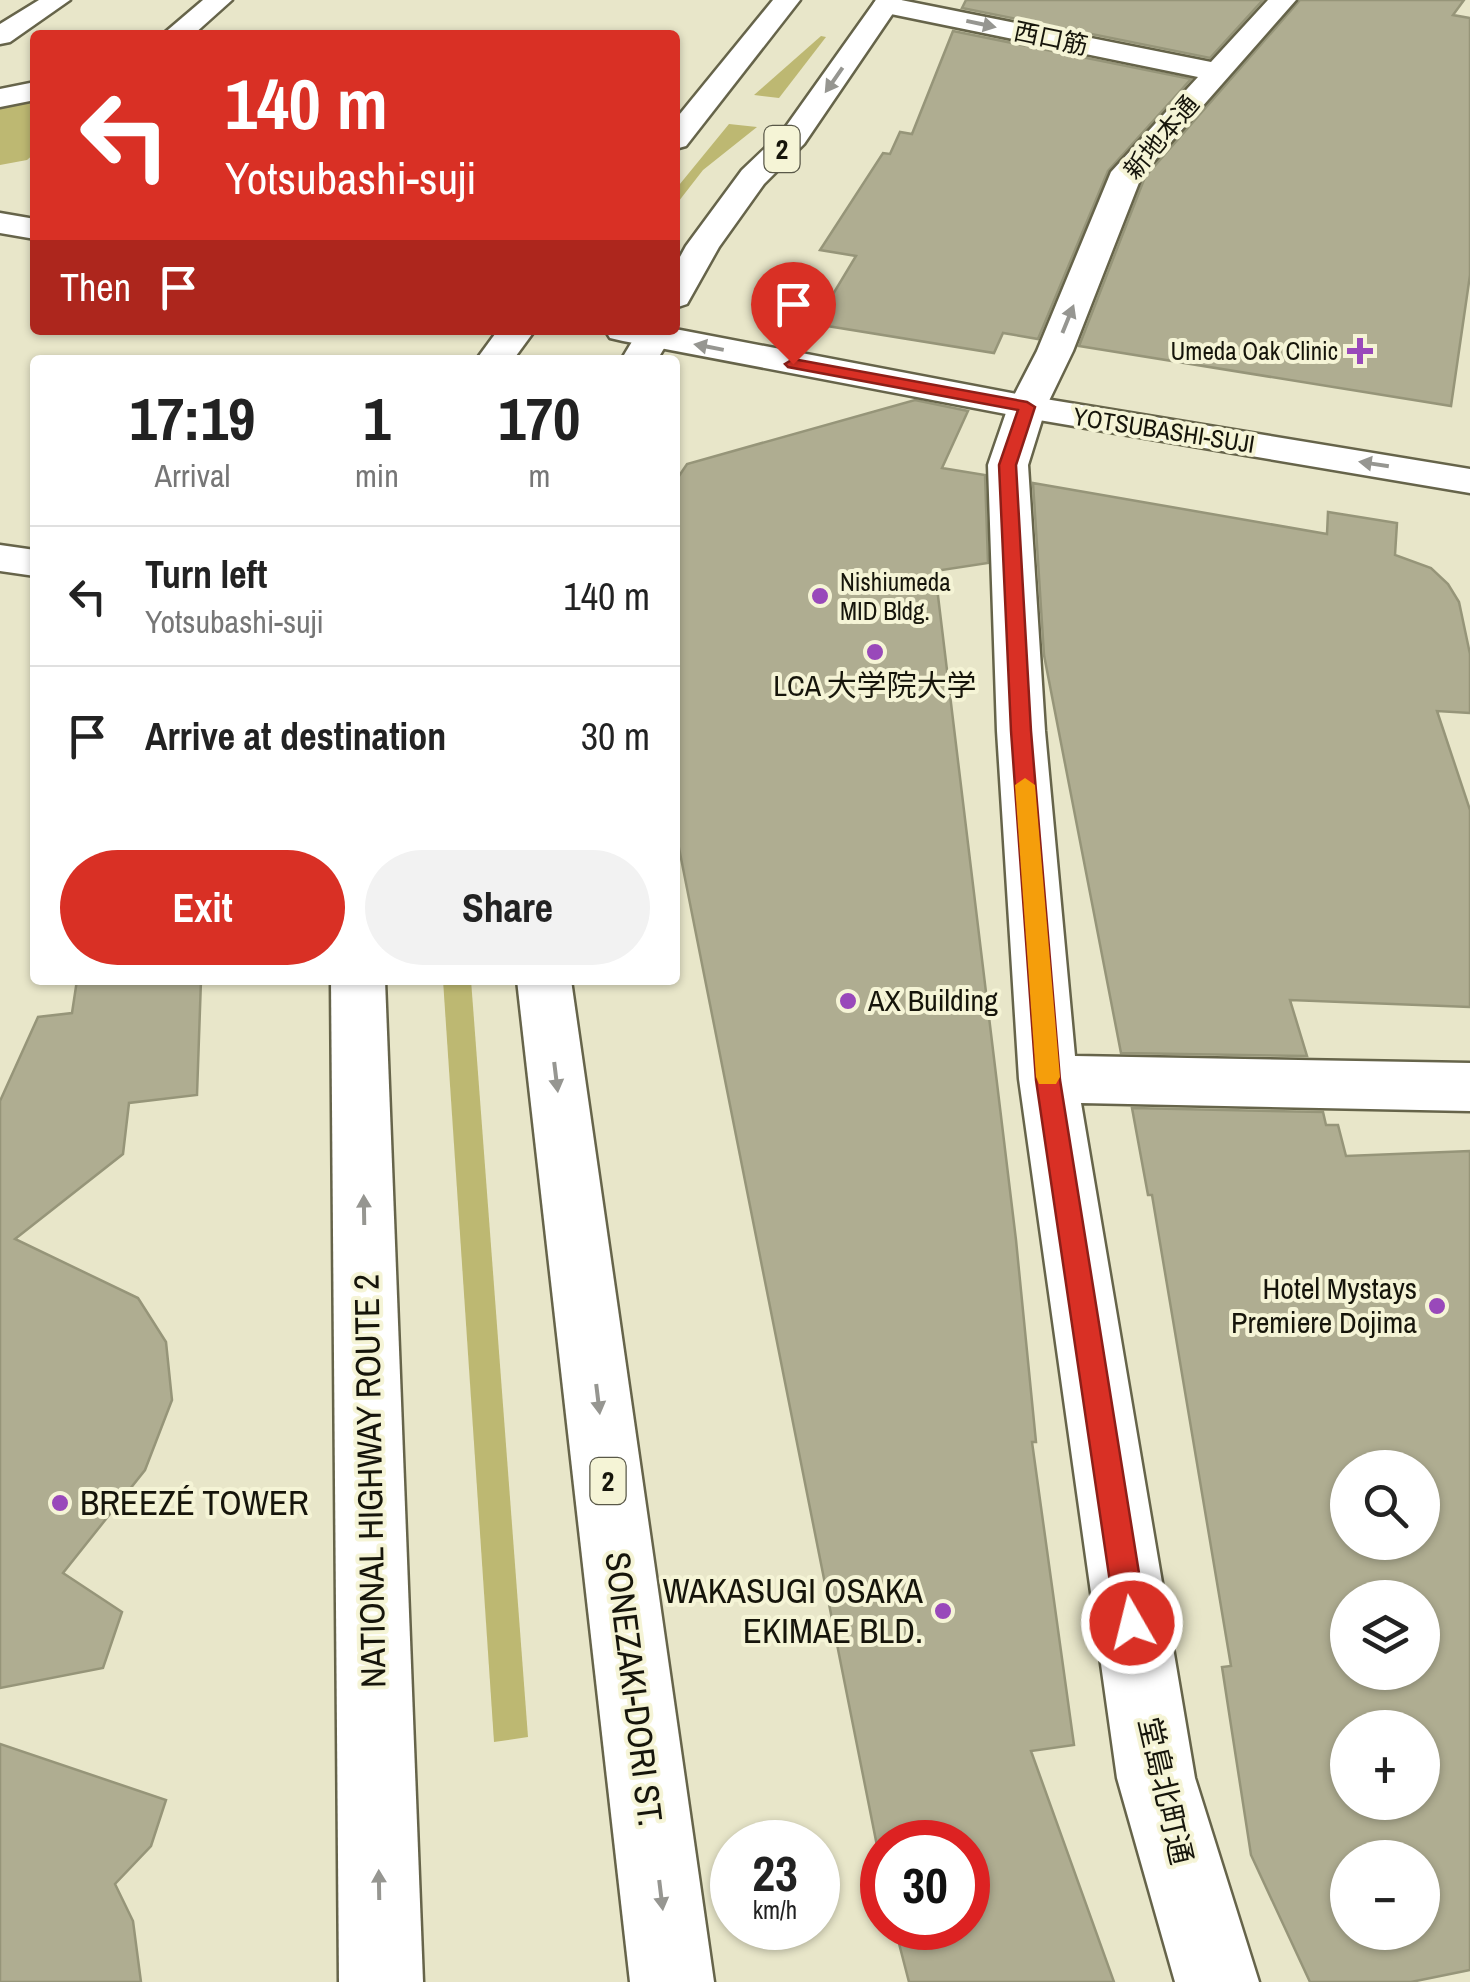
<!DOCTYPE html>
<html lang="en">
<head>
<meta charset="utf-8">
<style>
  :root { --surface:#fff; --page:#f2f2f2; --text:#222; --muted:#767676; --line:#e0e0e0; --accent:#d93025 }
  body { margin:0; font-family:"Archivo Narrow","Noto Sans JP",sans-serif; background:var(--page); color:var(--text); height:100vh; display:flex; flex-direction:column; font-size:38px; white-space:nowrap }
  * { box-sizing:border-box; margin:0 }
  p { font-size:32px; color:var(--muted) }
  .icon { flex:none; width:55px; height:55px; fill:none; stroke:currentColor; stroke-width:2; stroke-linecap:round; stroke-linejoin:round }
  .map { position:relative; flex:1; overflow:hidden }
  .side { position:absolute; left:30px; top:355px; width:650px; height:630px; display:flex; flex-direction:column; background:var(--surface); border-radius:10px; box-shadow:0 2px 8px #0004 }
  .side>* { flex:none }
  .hud { position:absolute; left:30px; top:30px; width:650px; height:305px; border-radius:10px; box-shadow:0 2px 8px #0004; background:#d93025; color:#fff; overflow:hidden }
  .buttons { position:absolute; left:1330px; top:1450px; display:grid; gap:20px }
  .buttons a { display:grid; place-items:center; width:110px; height:110px; border-radius:50%; background:var(--surface); box-shadow:0 2px 8px #0004; font-size:50px }
  .speed { position:absolute; left:710px; top:1820px; display:flex; gap:20px; font-size:50px; font-weight:700; text-align:center }
  .speed>* { display:grid; place-content:center; width:130px; height:130px; border-radius:50%; background:var(--surface); box-shadow:0 2px 8px #0004; line-height:1 }
  .speed small { font-size:25px; font-weight:400 }
  .speed .limit { border:15px solid #d22; background:#fff; color:#111 }
  .pin { position:absolute; display:grid; place-items:center; width:85px; height:85px; color:#fff; margin:-102px -42px; border-radius:50% 50% 50% 0; rotate:-45deg; box-shadow:0 0 10px #0007 }
  .pin .icon { rotate:45deg }
  .me { position:absolute; width:110px; margin:-55px; rotate:352deg; stroke-linejoin:round; filter:drop-shadow(0 0 8px #0008) }
  .turn { display:flex; align-items:center; gap:35px; height:210px; padding:0 30px; font-size:45px }
  .turn .icon { width:130px; height:130px; stroke-width:2.5 }
  .turn b { display:block; font-size:70px; line-height:85px }
  .then { display:flex; align-items:center; height:95px; padding:0 30px; background:#0003; gap:20px; font-size:38px }
  .eta { display:flex; justify-content:space-evenly; align-items:center; height:170px; text-align:center }
  .eta b { font-size:60px; font-weight:700; line-height:70px }
  .action { display:flex; gap:20px; margin-top:auto; padding:20px 30px }
  .action a { flex:1; height:115px; border-radius:60px; background:var(--accent); color:#fff; font-size:40px; font-weight:700; line-height:115px; text-align:center }
  .action a+a { background:var(--page); color:var(--text) }
  ul { padding:0; list-style:none }
  li { display:flex; align-items:center; gap:30px; height:140px; padding:0 30px; border-top:2px solid var(--line) }
  li div { flex:1 }
  li b { display:block; font-size:38px }
  li em { font-style:normal }
  .map>svg:first-child { display:block }
  .green { fill:#bdb872 }
  .building { fill:#afad91; stroke:#969579; stroke-width:2.5; fill-rule:evenodd }
  .lines { fill:none; stroke-linecap:round; stroke-linejoin:round }
  .minor-casing { stroke:#66644a; stroke-width:5 }
  .major-casing { stroke:#66644a; stroke-width:5 }
  .highway-casing { stroke:#66644a; stroke-width:5 }
  .minor { fill:#fff; fill-rule:evenodd }
  .major { fill:#fff; fill-rule:evenodd }
  .highway { fill:#fff; fill-rule:evenodd }
  .oneway { fill:#969691 }
  .route { fill:#d93025; stroke:#8d1f18; stroke-width:2.5 }
  .slow { fill:#f59e0b }
  .poi-dot { fill:#9949ba; stroke:#f5f4d6; stroke-width:4 }
  .labels { text-anchor:middle; stroke-width:8; stroke-linejoin:round; paint-order:stroke }
  .far-street-label { font-size:25px; fill:#16150b; stroke:#f5f4d6 }
  .far-poi-label { font-size:25px; fill:#16150b; stroke:#f5f4d6; text-anchor:end }
  .shield { fill:#f5f4d6; stroke:#595848; stroke-width:2.5 }
  .shield-label { font-size:28px; font-weight:bold; fill:#16150b }
  .poi-label { font-size:30px; fill:#16150b; stroke:#f5f4d6 }
  .street-label { font-size:30px; fill:#16150b; stroke:#f5f4d6 }
  .near-street-label { font-size:35px; fill:#16150b; stroke:#f5f4d6 }
  .near-poi-label { font-size:35px; fill:#16150b; stroke:#f5f4d6; text-anchor:start }
</style>
</head>
<body>
<div class="map">
<svg width="1470" height="1982" viewBox="0 0 1470 1982">
  <rect width="100%" height="100%" fill="#e8e6c9"/>
  <g class="green">
    <polygon points="821,36 826,37 779,98 754,95"/>
    <polygon points="35,100 35,153 27,160 0,165 0,107"/>
    <polygon points="729,124 757,127 703,170 675,206 675,190"/>
    <polygon points="443,980 471,980 528,1737 494,1742"/>
  </g>
  <g class="building">
    <polygon points="966,0 1263,0 1210,58 962,8"/>
    <polygon points="1300,0 1464,0 1453,15 1470,18 1470,275 1451,406 1079,346 1145,177"/>
    <polygon points="953,31 1191,79 1108,171 1038,339 1003,333 994,353 815,324 856,256 820,250 883,153 890,154 900,132 912,134"/>
    <polygon points="915,400 968,411 942,468 985,475 988,563 935,571 1016,1240 1036,1442 1032,1442 1074,1745 1031,1751 1114,1982 909,1982 895,1928 968,1928 968,1842 882,1842 882,1871 675,828 675,482 687,464"/>
    <polygon points="1033,483 1327,534 1328,512 1397,523 1395,555 1431,568 1448,584 1459,602 1470,654 1470,713 1437,711 1470,810 1470,1007 1290,1000 1307,1056 1121,1053 1044,655"/>
    <polygon points="77,980 201,980 197,1095 129,1103 123,1154 15,1239 138,1298 166,1342 172,1400 145,1470 63,1573 122,1612 103,1668 0,1688 0,1101 38,1017 72,1013"/>
    <path d="M 1132,1108 L 1323,1112 L 1326,1125 L 1338,1125 L 1346,1156 L 1470,1151 L 1470,1970 L 1411,1982 L 1310,1982 L 1251,1855 L 1222,1667 L 1231,1666 L 1152,1195 L 1148,1195 ZM 1348,1468 L 1422,1468 L 1422,1542 L 1348,1542 ZM 1348,1598 L 1422,1598 L 1422,1672 L 1348,1672 ZM 1348,1728 L 1422,1728 L 1422,1802 L 1348,1802 ZM 1348,1858 L 1422,1858 L 1422,1932 L 1348,1932 Z"/>
    <polygon points="0,1744 166,1800 151,1846 115,1884 133,1921 141,1982 0,1982"/>
  </g>
  <g class="lines">
    <defs>
      <g id="minor">
        <polygon points="39,0 70,0 10,42 0,44 0,24"/>
        <polygon points="203,0 232,0 193,35 162,35"/>
        <polygon points="876,0 901,0 1211,62 1268,0 1296,0 1142,175 1073,351 1046,407 1028,465 1045,731 1075,1056 1470,1063 1470,1111 1081,1103 1195,1778 1259,1982 1175,1982 1117,1778 1019,1079 997,731 988,465 1008,407 1037,351 1111,172 1198,77 886,13 877,11 873,5"/>
        <polygon points="35,82 35,100 0,107 0,89"/>
        <polygon points="0,545 35,550 35,576 0,571"/>
      </g>
      <g id="major">
        <polygon points="0,213 35,219 35,239 0,233"/>
        <polygon points="675,329 1027,396 1470,469 1470,493 1027,418 623,341 610,338 605,330"/>
      </g>
      <g id="highway">
        <polygon points="773,0 800,0 686,146 675,149 675,120"/>
        <polygon points="876,0 902,0 804,144 764,184 719,247 687,304 675,308 675,266 686,246 742,170 782,132"/>
        <polygon points="498,330 535,330 513,360 476,360"/>
        <polygon points="639,330 675,330 657,360 621,360"/>
        <polygon points="331,980 385,980 423,1982 339,1982"/>
        <polygon points="517,980 571,980 714,1982 630,1982"/>
      </g>
    </defs>
    <use href="#minor" class="minor-casing"/>
    <use href="#major" class="major-casing"/>
    <use href="#highway" class="highway-casing"/>
    <use href="#minor" class="minor"/>
    <use href="#major" class="major"/>
    <use href="#highway" class="highway"/>
  </g>
  <defs><path id="oneway-solid" d="M-6-.8H1V-3.2L6.5 0L1 3.2V.8H-6Z" transform="scale(2.5)"/></defs>
  <g class="oneway">
    <use href="#oneway-solid" transform="translate(981 24) rotate(12)"/>
    <use href="#oneway-solid" transform="translate(834 80) rotate(125)"/>
    <use href="#oneway-solid" transform="translate(1068 319) rotate(-68)"/>
    <use href="#oneway-solid" transform="translate(709 347) rotate(-169)"/>
    <use href="#oneway-solid" transform="translate(1374 464) rotate(-171)"/>
    <use href="#oneway-solid" transform="translate(556 1077) rotate(83)"/>
    <use href="#oneway-solid" transform="translate(364 1210) rotate(-91)"/>
    <use href="#oneway-solid" transform="translate(598 1399) rotate(83)"/>
    <use href="#oneway-solid" transform="translate(379 1885) rotate(-91)"/>
    <use href="#oneway-solid" transform="translate(661 1895) rotate(83)"/>
  </g>
  <polygon class="route" points="793,359 1027,402 1035,407 1016,465 1031,731 1060,1080 1147,1623 1142,1634 1132,1638 1121,1634 1116,1623 1036,1080 1011,731 999,465 1018,410 788,367 785,364"/>
  <polygon class="slow" points="1025,778 1035,785 1060,1077 1056,1084 1039,1084 1036,1077 1015,785"/>
  <g class="poi-dot">
    <path d="M1355 336h10v10h10v10h-10v10h-10v-10h-10v-10h10z"/>
    <circle cx="820" cy="596" r="10"/>
    <circle cx="875" cy="652" r="10"/>
    <circle cx="848" cy="1001" r="10"/>
    <circle cx="1437" cy="1306" r="10"/>
    <circle cx="60" cy="1503" r="10"/>
    <circle cx="943" cy="1611" r="10"/>
  </g>
  <g class="labels">
    <g class="far-street-label">
      <text transform="translate(1051 38) rotate(12)" y="9">西口筋</text>
      <text transform="translate(1161 137) rotate(-50)" y="9">新地本通</text>
      <text transform="translate(1164 430) rotate(9)" y="9">YOTSUBASHI-SUJI</text>
    </g>
    <g class="far-poi-label">
      <text x="1338" y="360">Umeda Oak Clinic</text>
      <text x="840" y="591" text-anchor="start">Nishiumeda<tspan x="840" dy="29">MID Bldg.</tspan></text>
    </g>
    <g class="shield">
      <rect x="764.5" y="126" width="35" height="46" rx="8"/>
      <rect x="590.5" y="1458" width="35" height="46" rx="8"/>
    </g>
    <g class="shield-label">
      <text x="782" y="159">2</text>
      <text x="608" y="1491">2</text>
    </g>
    <g class="poi-label">
      <text x="875" y="696">LCA 大学院大学</text>
      <text x="868" y="1011" text-anchor="start">AX Building</text>
      <text x="1417" y="1299" text-anchor="end">Hotel Mystays<tspan x="1417" dy="34">Premiere Dojima</tspan></text>
    </g>
    <g class="street-label">
      <text transform="translate(1165 1791) rotate(77)" y="10">堂島北町通</text>
    </g>
    <g class="near-street-label">
      <text transform="translate(370 1481) rotate(-91)" y="12">NATIONAL HIGHWAY ROUTE 2</text>
      <text transform="translate(634 1689) rotate(83)" y="12">SONEZAKI-DORI ST.</text>
    </g>
    <g class="near-poi-label">
      <text x="80" y="1515">BREEZÉ TOWER</text>
      <text x="923" y="1603" text-anchor="end">WAKASUGI OSAKA<tspan x="923" dy="40">EKIMAE BLD.</tspan></text>
    </g>
  </g>
</svg>
<div class="buttons">
<a><svg class="icon" aria-label="search" viewBox="0 0 24 24"><circle cx="10" cy="10" r="6"/><path d="M15 15l6 6"/></svg></a>
<a><svg class="icon" aria-label="layers" viewBox="0 0 24 24"><path d="M12 4l9 5-9 5-9-5zM3 14l9 5 9-5"/></svg></a>
<a>+</a>
<a>−</a>
</div>
<div class="speed"><div>23<small>km/h</small></div><div class="limit">30</div></div>
<div class="pin" style="left:793px;top:364px;background:#d93025"><svg class="icon" aria-label="arrive" viewBox="0 0 24 24"><path d="M6 21V4h12l-3 4 3 4H6"/></svg></div>
<svg class="me" style="left:1132px;top:1623px" viewBox="-20 -20 40 40"><circle r="17" fill="#d93025" stroke="#fff" stroke-width="3"/><path d="M0-11L8 9 0 5-8 9z" fill="#fff"/></svg>
<div class="hud">
<div class="turn"><svg class="icon" aria-label="left" viewBox="0 0 24 24"><path d="M17 20v-9H6M10 6l-5 5 5 5"/></svg><div><b>140 m</b>Yotsubashi-suji</div></div>
<div class="then">Then<svg class="icon" aria-label="arrive" viewBox="0 0 24 24"><path d="M6 21V4h12l-3 4 3 4H6"/></svg></div>
</div>
<section class="side">
<div class="eta">
<div><b>17:19</b><p>Arrival</p></div>
<div><b>1</b><p>min</p></div>
<div><b>170</b><p>m</p></div>
</div>
<ul>
<li><svg class="icon" aria-label="left" viewBox="0 0 24 24"><path d="M17 20v-9H6M10 6l-5 5 5 5"/></svg><div><b>Turn left</b><p>Yotsubashi-suji</p></div><em>140 m</em></li>
<li><svg class="icon" aria-label="arrive" viewBox="0 0 24 24"><path d="M6 21V4h12l-3 4 3 4H6"/></svg><div><b>Arrive at destination</b></div><em>30 m</em></li>
</ul>
<div class="action"><a>Exit</a><a>Share</a></div>
</section>
</div>
</body>
</html>
